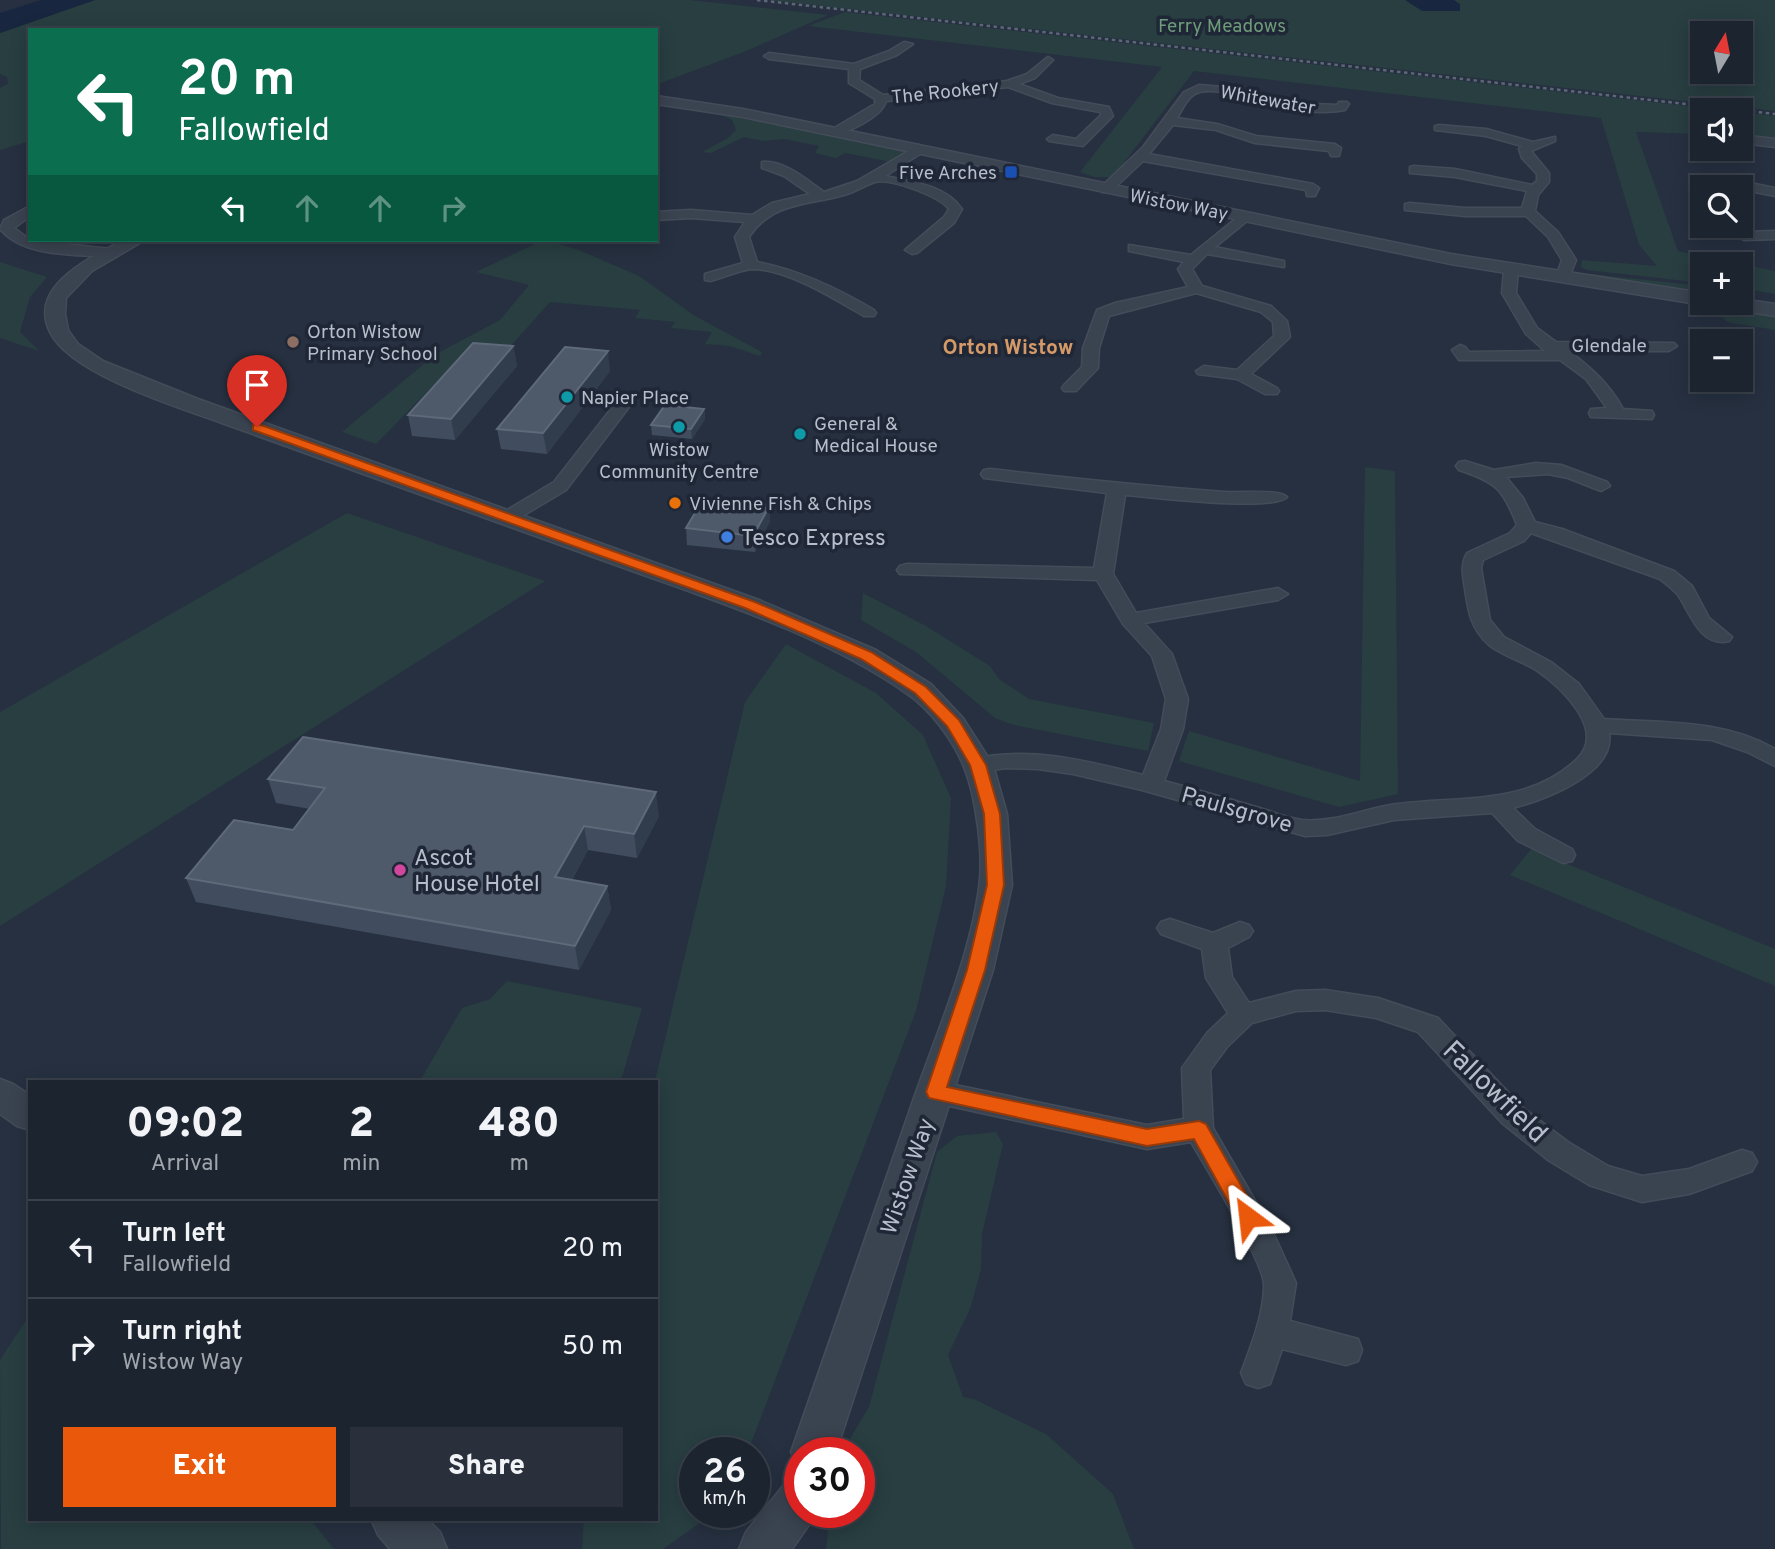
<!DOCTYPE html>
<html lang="en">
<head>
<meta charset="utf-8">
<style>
  :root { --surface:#1c2430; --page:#29303c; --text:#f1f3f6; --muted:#a0a4ab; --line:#3a414c; --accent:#ea580c }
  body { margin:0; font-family:Overpass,sans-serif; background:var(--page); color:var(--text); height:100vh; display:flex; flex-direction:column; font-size:26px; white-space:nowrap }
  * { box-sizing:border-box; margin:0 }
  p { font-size:23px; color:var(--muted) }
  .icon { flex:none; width:38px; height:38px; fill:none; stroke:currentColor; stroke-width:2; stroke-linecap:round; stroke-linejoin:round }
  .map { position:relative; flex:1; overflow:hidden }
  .sheet { position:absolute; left:28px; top:1080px; width:630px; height:441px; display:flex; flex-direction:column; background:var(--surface); border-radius:0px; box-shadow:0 4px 18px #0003,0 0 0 2px var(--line) }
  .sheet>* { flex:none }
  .hud { position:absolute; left:28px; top:28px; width:630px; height:214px; border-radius:0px; box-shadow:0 4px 18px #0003,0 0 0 2px var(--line); background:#0b6e4f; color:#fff; overflow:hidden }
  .needle { width:46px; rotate:10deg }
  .buttons { position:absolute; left:1690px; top:21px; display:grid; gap:14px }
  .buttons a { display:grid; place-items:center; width:63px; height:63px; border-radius:0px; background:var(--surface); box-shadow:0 4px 18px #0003,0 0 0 2px var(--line); font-size:35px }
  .speed { position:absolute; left:679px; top:1437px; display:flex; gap:14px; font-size:35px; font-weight:700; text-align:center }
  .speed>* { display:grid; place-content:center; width:91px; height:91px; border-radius:50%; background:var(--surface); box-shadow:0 4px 18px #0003,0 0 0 2px var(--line); line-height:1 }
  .speed small { font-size:18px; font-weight:400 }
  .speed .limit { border:10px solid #d22; background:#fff; color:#111 }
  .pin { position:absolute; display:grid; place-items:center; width:60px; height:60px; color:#fff; margin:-72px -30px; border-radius:50% 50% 50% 0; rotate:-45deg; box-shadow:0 0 7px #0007 }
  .pin .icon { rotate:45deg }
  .me { position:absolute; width:77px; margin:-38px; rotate:330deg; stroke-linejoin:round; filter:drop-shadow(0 0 5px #0008) }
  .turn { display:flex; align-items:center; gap:24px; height:147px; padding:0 35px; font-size:32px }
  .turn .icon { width:91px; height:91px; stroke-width:2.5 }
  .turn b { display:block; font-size:49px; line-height:60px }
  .lanes { display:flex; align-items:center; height:66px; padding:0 35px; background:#0003; justify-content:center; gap:35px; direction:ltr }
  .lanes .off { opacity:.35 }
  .eta { display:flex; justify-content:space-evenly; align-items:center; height:119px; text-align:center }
  .eta b { font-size:42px; font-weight:800; line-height:49px }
  .primary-button { display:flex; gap:14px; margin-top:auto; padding:14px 35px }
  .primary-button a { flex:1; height:80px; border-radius:0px; background:var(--accent); color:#fff; font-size:28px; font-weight:800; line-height:80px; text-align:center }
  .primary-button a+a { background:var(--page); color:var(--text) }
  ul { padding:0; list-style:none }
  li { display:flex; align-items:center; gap:21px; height:98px; padding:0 35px; border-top:2px solid var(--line) }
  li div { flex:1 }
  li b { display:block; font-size:26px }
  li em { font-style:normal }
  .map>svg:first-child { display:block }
  .green { fill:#283e41; fill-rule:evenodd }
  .water { fill:#18273f }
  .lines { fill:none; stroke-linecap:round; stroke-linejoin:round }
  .minor-casing { stroke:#444c59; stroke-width:3 }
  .tertiary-casing { stroke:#444c59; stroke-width:3 }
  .minor { fill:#3a4350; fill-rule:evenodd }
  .tertiary { fill:#3a4350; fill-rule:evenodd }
  .rail { stroke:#5c6677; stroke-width:2.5; stroke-dasharray:3.5 3.5; stroke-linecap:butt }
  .wall { fill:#414d5e }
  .shaded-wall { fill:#313c4d }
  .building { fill:#4e596a; stroke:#5e6979; stroke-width:2 }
  .route { fill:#ea580c; stroke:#983908; stroke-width:2 }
  .transit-dot { fill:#1a4fb4; stroke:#1f2736; stroke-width:2.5 }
  .education-dot { fill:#8d6e63; stroke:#1f2736; stroke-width:2.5 }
  .culture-dot { fill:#0f9aa8; stroke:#1f2736; stroke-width:2.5 }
  .food-dot { fill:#e8710a; stroke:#1f2736; stroke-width:2.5 }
  .shop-dot { fill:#3f7fe0; stroke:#1f2736; stroke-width:2.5 }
  .hotel-dot { fill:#d1479c; stroke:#1f2736; stroke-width:2.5 }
  .labels { text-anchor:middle; stroke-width:7; stroke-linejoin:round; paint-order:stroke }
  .far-park-label { font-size:19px; fill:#6e9b7a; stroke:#1f2736 }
  .far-street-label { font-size:19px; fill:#b7becb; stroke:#1f2736 }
  .far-poi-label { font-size:19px; fill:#b7becb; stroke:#1f2736; text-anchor:start }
  .far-quarter-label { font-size:21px; font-weight:bold; fill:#d59a67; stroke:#1f2736 }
  .poi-label { font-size:23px; fill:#b7becb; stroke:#1f2736; text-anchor:start }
  .street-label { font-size:23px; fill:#b7becb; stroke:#1f2736 }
  .near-street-label { font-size:28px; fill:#b7becb; stroke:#1f2736 }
</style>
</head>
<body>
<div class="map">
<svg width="1775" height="1549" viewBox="0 0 1775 1549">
  <rect width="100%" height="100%" fill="#263040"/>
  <g class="green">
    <polygon points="95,0 690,0 828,15 744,52 658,84 656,30 30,30 30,141 0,150 0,88 8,84 7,77 0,74 0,33"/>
    <path d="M 768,0 L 1775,0 L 1775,111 ZM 1703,33 L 1741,33 L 1741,72 L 1703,72 Z"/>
    <polygon points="845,12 1723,110 1703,110 1703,134 1636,132 1678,251 1775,271 1775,294 1741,288 1741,264 1703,264 1703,283 1587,270 1581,267 1582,260 1657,266 1639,245 1601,118 1194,71 1113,177 1094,177 1080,172 1162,67 808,26"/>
    <polygon points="656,102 680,104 909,152 891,162 845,153 836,158 815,153 819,146 784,139 763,141 744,137 711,153 702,152 728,138 736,130 732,120 719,114 656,105"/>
    <polygon points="1741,112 1775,116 1775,141 1741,137"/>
    <polygon points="543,240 579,250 639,276 695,316 762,352 760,356 730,346 705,344 712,332 671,328 675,322 635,318 640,310 550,302 500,358 462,356 376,444 342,432 436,354 500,320 529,285 476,272"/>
    <polygon points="0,262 47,277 30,297 20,332 39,351 0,338"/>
    <polygon points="1590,274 1703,286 1703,294 1595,277"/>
    <polygon points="1724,306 1775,315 1775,330 1727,322 1718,312"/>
    <polygon points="1365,467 1395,471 1398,794 1339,807 1179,761 1189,731 1360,781"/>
    <polygon points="347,513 545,581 0,926 0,712"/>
    <polygon points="863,593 926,626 990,666 999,679 1029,699 1154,723 1148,751 1014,725 995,718 916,652 861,620"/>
    <polygon points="786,644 876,693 923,735 951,798 946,886 916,1011 750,1446 746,1452 695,1452 695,1512 711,1512 707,1518 663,1549 582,1549 584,1519 656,1519 655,1081 745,702"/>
    <polygon points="1531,849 1775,949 1775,986 1510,875"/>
    <polygon points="507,981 642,1008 621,1081 420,1081 462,1008 490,999"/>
    <polygon points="996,1132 1003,1144 982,1234 981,1270 970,1309 948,1355 963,1397 974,1399 1046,1434 1113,1494 1134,1549 826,1549 830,1512 859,1512 859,1452 842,1452 869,1407 937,1152 957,1136"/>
    <polygon points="30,1314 30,1519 310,1519 334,1549 1,1549 0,1360"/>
  </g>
  <g class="water">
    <polygon points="41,0 95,0 0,33 0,13"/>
    <polygon points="1405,0 1454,0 1460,4 1460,11 1422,11"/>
  </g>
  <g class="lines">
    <defs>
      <g id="minor">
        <path d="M 904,42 L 913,44 L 897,55 L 860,69 L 859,80 L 883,95 L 1007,81 L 1027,74 L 1048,57 L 1053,60 L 1035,78 L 1019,84 L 1058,98 L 1109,107 L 1113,116 L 1083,146 L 1049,141 L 1047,139 L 1053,135 L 1076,139 L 1101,115 L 1100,112 L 1052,103 L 1008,87 L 886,101 C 882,117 850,131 835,135 L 831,134 L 831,130 L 875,104 L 875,99 L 849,83 L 849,69 L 769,59 L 764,56 L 769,53 L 854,64 L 889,51 Z"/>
        <path d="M 1199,85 L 1223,87 L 1293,103 L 1337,105 L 1339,102 L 1347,102 L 1349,104 L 1345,110 C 1324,114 1299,111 1279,107 C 1259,102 1216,85 1197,93 C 1188,96 1182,110 1177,118 L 1217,124 L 1256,136 L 1335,144 L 1341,148 L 1339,156 L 1331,156 L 1329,151 L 1255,143 L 1216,130 L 1173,125 L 1149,154 L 1313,184 L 1319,188 L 1315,196 L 1307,196 L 1306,190 L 1143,161 L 1110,192 L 1102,192 L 1102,186 L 1143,147 L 1184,92 Z"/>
        <polygon points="1439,125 1486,129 1533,142 1555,137 1555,141 1531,151 1549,173 1549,182 1538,195 1535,211 1558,232 1576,260 1568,280 1563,281 1556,277 1562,260 1548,237 1526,216 1465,216 1405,210 1405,204 1410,203 1465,208 1522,208 1527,191 1455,177 1410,173 1410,167 1414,166 1455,169 1532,185 1537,181 1537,174 1522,158 1519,149 1522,146 1486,136 1435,130 1435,126"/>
        <polygon points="1741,135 1775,139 1775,147 1741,143"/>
        <path d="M 919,145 L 925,149 L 923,152 L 885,176 C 913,182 945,185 962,209 L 954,223 L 917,253 L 912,254 L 905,250 L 944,217 L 949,209 C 939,196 891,178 875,182 C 865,185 855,192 844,195 C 808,205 772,202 749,237 L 757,262 C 799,270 837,288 874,310 L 876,313 L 874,316 L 864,316 C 835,299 787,269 752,269 C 739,270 723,278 710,281 L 705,280 L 705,274 L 743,263 L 735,237 L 745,222 L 691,218 L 656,220 L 656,212 L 691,210 L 752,215 L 772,203 L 810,194 L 784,176 L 762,168 L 762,162 C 784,160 807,180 824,192 L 857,181 Z"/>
        <polygon points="1725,178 1775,188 1775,196 1721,185 1721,179"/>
        <path d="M 30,206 L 30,216 L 14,228 L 30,240 L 110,249 L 117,253 L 110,257 C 76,254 24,258 0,229 L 4,220 Z"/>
        <polygon points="1243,213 1250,217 1248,220 1215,247 1284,261 1284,267 1207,254 1192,269 1202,286 1271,306 1287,321 1290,337 1251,374 1277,388 1279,391 1277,394 1265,394 1237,379 1198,374 1196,371 1204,366 1237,370 1274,336 1273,322 1261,312 1196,293 1109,316 1099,348 1098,368 1076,391 1064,391 1062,388 1064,385 1082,367 1083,348 1097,310 1115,303 1188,287 1178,269 1184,262 1129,251 1129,245 1191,255"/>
        <polygon points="1775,231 1775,239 1744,240 1737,236 1744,232"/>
        <path d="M 1511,266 L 1518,270 L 1516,293 L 1537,328 L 1556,342 L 1674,343 L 1677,346 L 1669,351 L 1569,351 C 1592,369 1609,383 1623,409 L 1652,411 L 1654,415 L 1652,419 L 1591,417 L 1589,413 L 1591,409 L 1607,408 L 1586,379 L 1560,360 L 1459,360 L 1452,350 L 1460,345 L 1465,347 L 1469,352 L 1545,351 L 1526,334 L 1502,293 L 1504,270 Z"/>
        <polygon points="621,402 629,407 566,490 514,521 502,521 499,517 502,513 554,482 615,404"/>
        <path d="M 1465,461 L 1494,470 L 1536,463 L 1561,465 L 1607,482 L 1610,486 L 1601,491 L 1568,478 L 1548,474 L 1506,477 L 1523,498 L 1535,522 L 1562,529 L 1674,571 L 1692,586 L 1709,618 L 1732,637 L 1729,641 C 1700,648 1690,612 1678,595 C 1673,589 1666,584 1660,579 L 1531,533 L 1524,541 L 1483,560 L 1481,568 L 1490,620 L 1504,637 L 1551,662 L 1579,684 L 1604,719 C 1662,723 1723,719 1775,749 L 1775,766 L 1747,752 L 1712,740 L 1609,733 C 1616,774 1543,800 1513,808 L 1535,829 L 1572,849 L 1575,855 L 1572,861 L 1563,863 L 1518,841 L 1492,813 L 1394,820 L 1327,835 L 1305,836 L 1142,790 L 1073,774 L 1038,769 L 1006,768 L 978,772 L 970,770 L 967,765 L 970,760 C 1027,745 1088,761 1143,775 L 1161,729 L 1166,699 L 1152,656 L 1123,624 L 1097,580 L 900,574 L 897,570 L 900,566 L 907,564 L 1094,568 L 1107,493 L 984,478 L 981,474 L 984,470 L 990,469 C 1068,478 1146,486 1225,492 C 1238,493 1280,489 1287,497 C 1274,512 1151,497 1125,495 L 1113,574 L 1136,613 L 1278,588 L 1288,594 L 1278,600 L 1144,623 L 1172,654 L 1188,699 L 1183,729 L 1164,781 C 1195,789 1225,798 1256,807 C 1271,811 1286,818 1302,820 C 1332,823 1361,810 1391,805 C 1454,795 1526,808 1577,759 C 1607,730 1561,687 1536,670 C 1522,661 1503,656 1489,645 C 1471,629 1468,611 1465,589 C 1463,576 1460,565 1467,553 L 1510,533 L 1517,525 C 1503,489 1496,482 1459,470 L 1456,466 L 1459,462 Z"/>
        <path d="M 1170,919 L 1213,933 L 1240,922 L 1249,925 L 1253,931 L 1249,937 L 1228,948 L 1232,977 L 1249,1003 L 1296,991 L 1325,990 L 1378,998 L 1438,1018 L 1522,1107 L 1568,1142 L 1608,1166 L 1642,1176 L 1689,1169 L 1742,1150 L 1752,1153 L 1757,1162 L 1752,1171 L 1689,1194 L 1642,1202 L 1589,1185 L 1548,1160 L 1502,1123 L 1418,1032 L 1376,1018 L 1325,1010 L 1296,1011 L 1252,1023 L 1227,1047 L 1210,1070 L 1213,1128 L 1271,1228 L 1296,1283 L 1290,1321 L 1358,1339 L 1362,1350 L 1358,1361 L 1346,1365 L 1282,1349 L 1270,1384 L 1258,1388 L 1246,1384 L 1241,1373 C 1251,1346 1264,1314 1264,1285 C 1264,1262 1206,1168 1191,1142 L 1147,1149 L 936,1103 L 926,1100 L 922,1092 L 926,1084 L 936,1081 L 1147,1125 L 1184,1119 L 1182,1068 L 1207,1033 L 1228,1013 L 1206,978 L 1202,949 L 1161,934 L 1157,928 L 1161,922 Z"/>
      </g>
      <g id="tertiary">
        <polygon points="656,96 743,109 1451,254 1703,293 1703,303 1710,303 1703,305 1451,264 743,117 656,104"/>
        <path d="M 123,240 L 145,240 L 92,271 L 66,298 L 65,314 L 68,330 L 78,344 L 103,361 L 198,399 L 759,600 L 876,650 L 931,684 L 963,718 L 993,765 L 1007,814 L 1012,885 L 993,970 L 836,1452 L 800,1452 L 800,1468 L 791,1452 C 833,1333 874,1214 915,1095 C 938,1030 970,956 979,888 C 984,855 976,797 964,767 C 953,740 930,709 906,693 C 820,633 711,600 613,564 C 483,517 352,470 222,423 C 178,407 70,374 50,332 C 27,286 92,257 123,240 Z"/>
        <polygon points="1741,299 1775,304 1775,316 1730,309 1720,303 1741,303"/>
        <polygon points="0,1079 13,1084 30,1095 30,1130 17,1126 0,1114"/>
        <polygon points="799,1479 800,1512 818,1512 792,1549 739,1549 746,1532 783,1486"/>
        <polygon points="371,1519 427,1519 440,1532 447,1549 390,1549 378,1535"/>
      </g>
    </defs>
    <use href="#minor" class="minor-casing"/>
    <use href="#tertiary" class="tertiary-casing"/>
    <use href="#minor" class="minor"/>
    <use href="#tertiary" class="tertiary"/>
    <polyline class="rail" points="757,0 1775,114"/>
  </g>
  <g class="wall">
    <polygon points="513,346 517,366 455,440 412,436 408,415"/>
    <polygon points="610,371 547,454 501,449 497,429"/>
    <polygon points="704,409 705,419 692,439 652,435 651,425"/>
    <polygon points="770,505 770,521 755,552 687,545 686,528"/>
    <polygon points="268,779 659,816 637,858 588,850 572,880 607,886 611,910 579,970 196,902 186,878 293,830 310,809 276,803"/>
  </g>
  <g class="shaded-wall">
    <polygon points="513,346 517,366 455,440 451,419"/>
    <polygon points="608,351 610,371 547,454 543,433"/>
    <polygon points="704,409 705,419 692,439 691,429"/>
    <polygon points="770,505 770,521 755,552 753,536"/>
    <polygon points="656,792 659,816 637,858 634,834"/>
    <polygon points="584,826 588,850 560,901 555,877"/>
    <polygon points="607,886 611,910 579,970 575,946"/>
  </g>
  <g class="building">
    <polygon points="473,343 513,346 451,419 408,415"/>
    <polygon points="565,347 608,351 543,433 497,429"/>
    <polygon points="665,405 704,409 691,429 651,425"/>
    <polygon points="704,498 770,505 753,536 686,528"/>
    <polygon points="303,737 656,792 634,834 584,826 555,877 607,886 575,946 186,878 234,820 293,830 325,788 268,779"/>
  </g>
  <polygon class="route" points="253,425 261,425 755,602 871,652 926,687 959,720 986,765 1000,814 1004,885 985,970 947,1087 1147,1129 1199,1121 1206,1124 1255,1210 1259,1217 1255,1223 1248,1226 1240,1223 1194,1139 1147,1146 929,1098 926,1092 967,970 987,885 984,814 970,765 947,726 915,693 861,659 745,608 253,430"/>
  <rect class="transit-dot" x="1004" y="165" width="14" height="14" rx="3.5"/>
  <circle class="education-dot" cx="293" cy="342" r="7"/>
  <g class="culture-dot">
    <circle cx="567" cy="397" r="7"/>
    <circle cx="679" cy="427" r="7"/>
    <circle cx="800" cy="434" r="7"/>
  </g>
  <circle class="food-dot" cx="675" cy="503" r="7"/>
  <circle class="shop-dot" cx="727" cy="537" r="7"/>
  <circle class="hotel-dot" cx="400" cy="870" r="7"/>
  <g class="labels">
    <g class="far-park-label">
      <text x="1222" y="32">Ferry Meadows</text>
    </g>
    <g class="far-street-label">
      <text transform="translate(945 91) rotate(-6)" y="7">The Rookery</text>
      <text transform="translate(1268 99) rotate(10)" y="7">Whitewater</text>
      <text transform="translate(1179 204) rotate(11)" y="7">Wistow Way</text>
      <text x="1609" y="352">Glendale</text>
    </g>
    <g class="far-poi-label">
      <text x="997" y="179" text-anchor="end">Five Arches</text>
      <text x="307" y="338">Orton Wistow<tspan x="307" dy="22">Primary School</tspan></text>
      <text x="581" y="404">Napier Place</text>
      <text x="814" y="430">General &amp;<tspan x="814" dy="22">Medical House</tspan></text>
      <text x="679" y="456" text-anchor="middle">Wistow<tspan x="679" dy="22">Community Centre</tspan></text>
      <text x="689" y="510">Vivienne Fish &amp; Chips</text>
    </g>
    <g class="far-quarter-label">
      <text x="1008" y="354">Orton Wistow</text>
    </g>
    <g class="poi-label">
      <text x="741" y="545">Tesco Express</text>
      <text x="414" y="865">Ascot<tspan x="414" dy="26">House Hotel</tspan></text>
    </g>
    <g class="street-label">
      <text transform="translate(1237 809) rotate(16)" y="8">Paulsgrove</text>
      <text transform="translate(907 1176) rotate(-71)" y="8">Wistow Way</text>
    </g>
    <g class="near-street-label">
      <text transform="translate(1496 1091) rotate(44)" y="10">Fallowfield</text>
    </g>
  </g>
</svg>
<div class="buttons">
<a><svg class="needle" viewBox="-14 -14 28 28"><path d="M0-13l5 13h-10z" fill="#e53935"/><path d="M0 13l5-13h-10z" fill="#a0a4ab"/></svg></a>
<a><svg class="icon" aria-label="sound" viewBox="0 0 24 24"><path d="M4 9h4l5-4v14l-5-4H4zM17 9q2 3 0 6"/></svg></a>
<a><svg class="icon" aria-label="search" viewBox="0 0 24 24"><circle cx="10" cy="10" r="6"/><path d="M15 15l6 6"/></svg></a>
<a>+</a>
<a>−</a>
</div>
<div class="speed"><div>26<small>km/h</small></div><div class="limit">30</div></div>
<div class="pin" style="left:257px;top:427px;background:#d93025"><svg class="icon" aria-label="arrive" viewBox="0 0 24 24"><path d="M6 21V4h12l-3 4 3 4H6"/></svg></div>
<svg class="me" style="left:1248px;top:1217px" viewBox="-20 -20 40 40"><path d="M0-17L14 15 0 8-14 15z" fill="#ea580c" stroke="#fff" stroke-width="4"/></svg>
<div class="hud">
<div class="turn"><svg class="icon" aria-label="left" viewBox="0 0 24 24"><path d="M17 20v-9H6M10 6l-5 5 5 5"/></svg><div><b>20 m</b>Fallowfield</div></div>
<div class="lanes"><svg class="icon" aria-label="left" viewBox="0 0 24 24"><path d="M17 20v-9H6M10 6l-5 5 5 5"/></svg><svg class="icon off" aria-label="ahead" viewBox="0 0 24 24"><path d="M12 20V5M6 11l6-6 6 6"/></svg><svg class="icon off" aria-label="ahead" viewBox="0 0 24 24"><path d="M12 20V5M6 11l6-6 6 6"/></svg><svg class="icon off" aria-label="right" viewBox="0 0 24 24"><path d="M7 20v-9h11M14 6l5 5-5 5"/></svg></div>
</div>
<section class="sheet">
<div class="eta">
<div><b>09:02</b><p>Arrival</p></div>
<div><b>2</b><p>min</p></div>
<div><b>480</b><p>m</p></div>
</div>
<ul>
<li><svg class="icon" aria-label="left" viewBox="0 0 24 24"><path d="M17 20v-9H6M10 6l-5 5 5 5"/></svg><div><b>Turn left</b><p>Fallowfield</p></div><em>20 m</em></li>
<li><svg class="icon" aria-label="right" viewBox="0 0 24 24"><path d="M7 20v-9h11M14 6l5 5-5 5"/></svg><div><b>Turn right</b><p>Wistow Way</p></div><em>50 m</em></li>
</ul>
<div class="primary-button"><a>Exit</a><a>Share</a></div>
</section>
</div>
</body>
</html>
